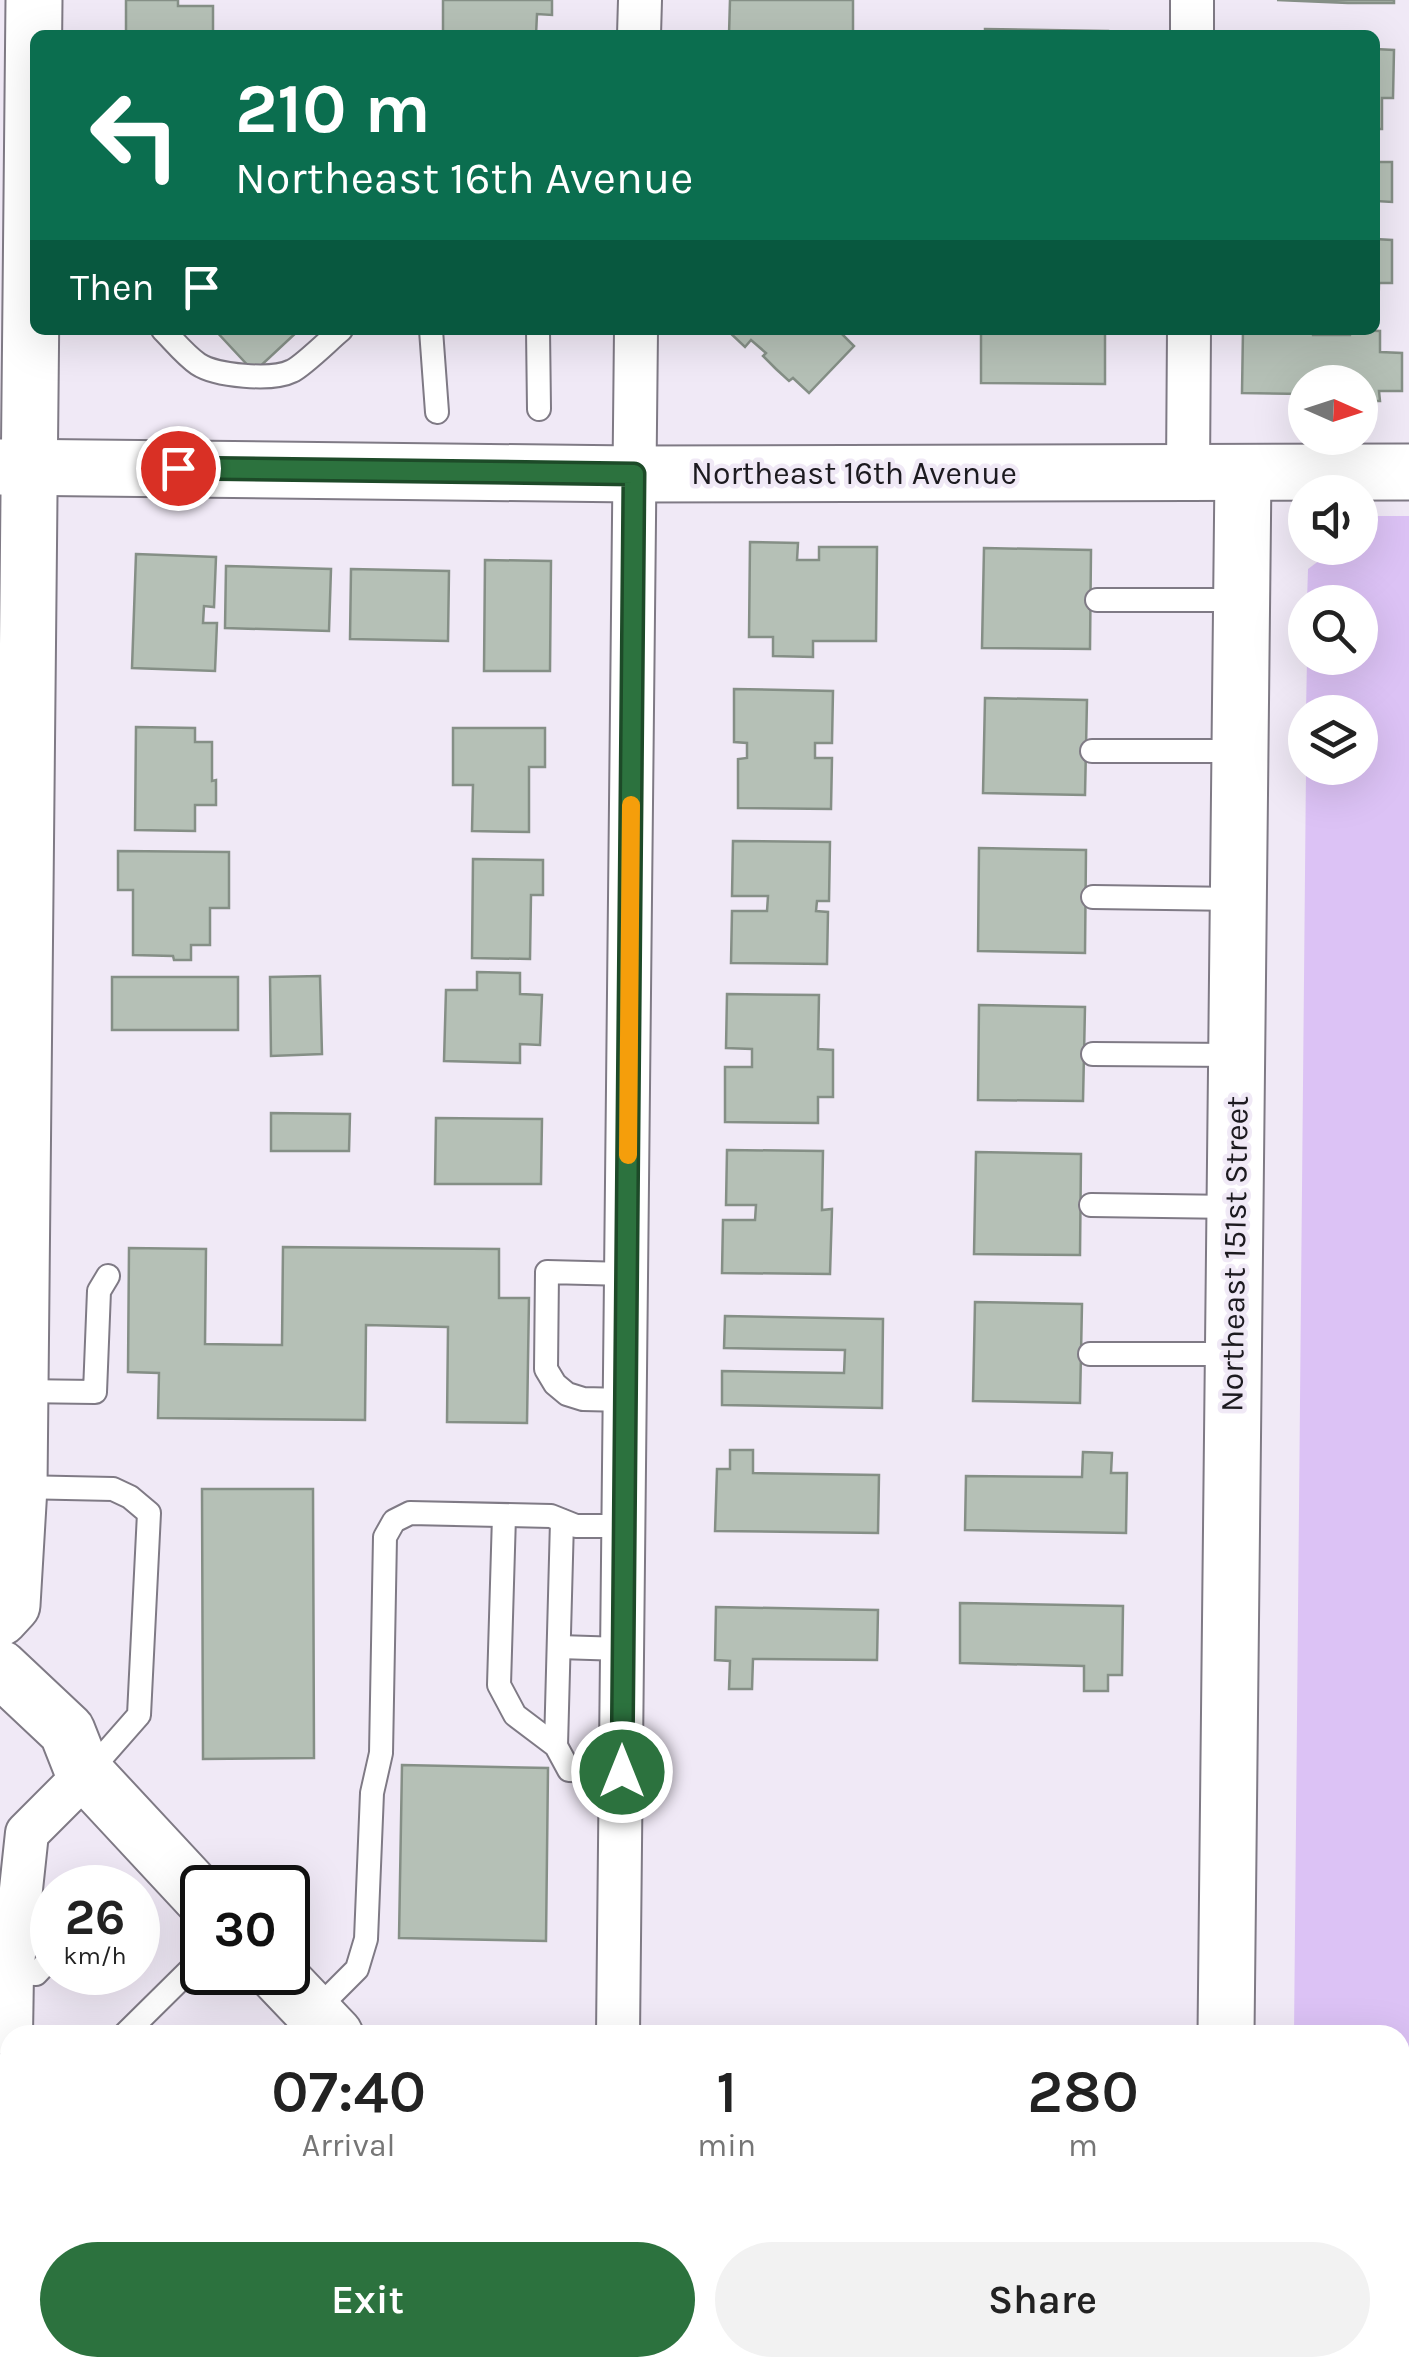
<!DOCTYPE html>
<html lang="en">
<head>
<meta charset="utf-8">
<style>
  :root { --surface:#fff; --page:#f2f2f2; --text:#222; --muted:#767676; --accent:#2c723e }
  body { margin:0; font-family:Karla,sans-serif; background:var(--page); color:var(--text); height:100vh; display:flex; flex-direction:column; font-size:38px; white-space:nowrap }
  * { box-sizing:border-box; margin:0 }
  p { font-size:32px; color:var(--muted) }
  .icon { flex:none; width:55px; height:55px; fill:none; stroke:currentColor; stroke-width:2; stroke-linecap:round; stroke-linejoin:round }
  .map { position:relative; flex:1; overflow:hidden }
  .panel { position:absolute; left:0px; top:2025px; width:1410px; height:352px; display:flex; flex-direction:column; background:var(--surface); border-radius:30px 30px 0 0; box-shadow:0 10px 40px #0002 }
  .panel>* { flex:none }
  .banner { position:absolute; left:30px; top:30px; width:1350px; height:305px; border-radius:15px; box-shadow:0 10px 40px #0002; background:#0b6e4f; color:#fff; overflow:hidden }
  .needle { width:65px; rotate:93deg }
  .buttons { position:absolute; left:1288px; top:365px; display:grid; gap:20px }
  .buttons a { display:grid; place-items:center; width:90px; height:90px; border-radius:50%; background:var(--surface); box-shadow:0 10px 40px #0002; font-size:50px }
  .speed { position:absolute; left:30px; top:1865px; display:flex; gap:20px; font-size:50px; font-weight:700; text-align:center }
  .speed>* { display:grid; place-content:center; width:130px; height:130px; border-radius:50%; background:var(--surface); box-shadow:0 10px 40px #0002; line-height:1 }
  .speed small { font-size:25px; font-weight:400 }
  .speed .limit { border:5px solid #111; border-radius:15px; background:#fff; color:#111 }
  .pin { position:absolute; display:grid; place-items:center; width:85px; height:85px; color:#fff; margin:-42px; border:5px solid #fff; border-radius:50%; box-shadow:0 2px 10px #0007 }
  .me { position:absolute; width:110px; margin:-55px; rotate:0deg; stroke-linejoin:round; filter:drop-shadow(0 0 8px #0008) }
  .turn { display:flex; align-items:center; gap:35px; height:210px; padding:0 40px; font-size:45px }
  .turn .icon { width:130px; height:130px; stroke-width:2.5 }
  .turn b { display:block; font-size:70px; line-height:85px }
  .then { display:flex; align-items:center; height:95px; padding:0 40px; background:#0003; gap:20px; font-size:38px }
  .eta { display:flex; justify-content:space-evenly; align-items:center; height:170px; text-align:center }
  .eta b { font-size:60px; font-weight:600; line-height:70px }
  .action { display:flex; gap:20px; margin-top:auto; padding:20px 40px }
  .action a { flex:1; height:115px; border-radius:60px; background:var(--accent); color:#fff; font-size:40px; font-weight:600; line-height:115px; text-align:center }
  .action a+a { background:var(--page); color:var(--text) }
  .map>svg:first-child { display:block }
  .green { fill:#dcc2f5 }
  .building { fill:#b5c0b6; stroke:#858f86; stroke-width:2.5 }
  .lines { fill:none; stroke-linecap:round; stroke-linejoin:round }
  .service-casing { stroke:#7f7a85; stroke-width:26 }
  .minor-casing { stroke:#7f7a85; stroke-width:46 }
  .tertiary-casing { stroke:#7f7a85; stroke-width:59 }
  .secondary-casing { stroke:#7f7a85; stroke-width:59 }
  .service { stroke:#fff; stroke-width:22 }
  .minor { stroke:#fff; stroke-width:42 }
  .tertiary { stroke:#fff; stroke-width:55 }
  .secondary { stroke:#fff; stroke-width:55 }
  .route-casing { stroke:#1d4a28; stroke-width:25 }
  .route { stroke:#2c723e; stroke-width:18 }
  .slow { stroke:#f59e0b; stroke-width:18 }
  .labels { text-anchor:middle; stroke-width:9; stroke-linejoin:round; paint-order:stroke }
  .street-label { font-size:32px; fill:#1c1a1f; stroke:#f0e9f6 }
</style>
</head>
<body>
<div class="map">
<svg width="1409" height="2377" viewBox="0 0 1409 2377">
  <rect width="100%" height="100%" fill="#f0e9f6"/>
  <polygon class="green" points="1378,516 1409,516 1409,2377 1290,2377 1290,2368 1400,2368 1400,2035 1294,2035 1306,768 1360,768 1360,712 1306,712 1307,658 1360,658 1360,602 1307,602 1308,569 1336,548 1360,548 1360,529"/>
  <g class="building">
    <polygon points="126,0 178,0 178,6 213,6 213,35 133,35 133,33 126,33"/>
    <polygon points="443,0 552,0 552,15 537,14 536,35 461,35 461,33 443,32"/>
    <polygon points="730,0 853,0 853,35 729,35"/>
    <polygon points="1277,0 1394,0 1394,3 1348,3"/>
    <polygon points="985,29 1108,31 1108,35 985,35"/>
    <polygon points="1375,49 1394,50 1393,98 1382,98 1382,129 1375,129"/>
    <polygon points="1375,162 1392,162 1392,202 1376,201 1376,215"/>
    <polygon points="1375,239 1392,240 1392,283 1379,283 1378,318 1375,318"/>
    <polygon points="215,330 299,330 254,372"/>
    <polygon points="727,330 838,330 854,346 809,393 793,378 789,381 776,369 763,356 766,353 751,340 745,347"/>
    <polygon points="981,330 1105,330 1105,384 981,383"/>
    <polygon points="1243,330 1312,330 1313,335 1350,335 1351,330 1380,331 1380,352 1402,353 1402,391 1379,391 1380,401 1360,401 1360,382 1305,382 1305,394 1242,393"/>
    <polygon points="750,542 798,543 797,560 819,560 819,547 877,547 876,641 813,641 813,657 773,656 773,637 749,637"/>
    <polygon points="984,548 1091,550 1090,649 982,648"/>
    <polygon points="136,554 216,557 214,607 204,606 203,623 217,623 215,671 132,668"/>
    <polygon points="485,560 551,561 550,671 484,671"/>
    <polygon points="226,566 331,569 329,631 225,628"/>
    <polygon points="351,569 449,571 448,641 350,639"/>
    <polygon points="734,689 833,691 832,743 815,743 815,758 832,758 831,809 738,808 738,759 747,758 747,743 734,742"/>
    <polygon points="985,698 1087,700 1085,795 983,793"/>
    <polygon points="136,727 195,728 195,742 212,742 212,781 216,780 216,805 195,805 195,831 135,830"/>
    <polygon points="453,728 545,728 545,767 529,767 529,832 472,831 473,785 453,785"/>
    <polygon points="733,841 830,842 829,901 817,901 816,911 828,912 827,964 731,963 732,911 767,911 768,896 732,896"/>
    <polygon points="979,848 1086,850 1085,953 978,951"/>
    <polygon points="118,851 229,852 229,908 210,908 210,945 191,945 191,960 174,960 173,956 133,955 133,890 118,890"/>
    <polygon points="473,859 543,860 543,895 531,895 530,959 472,958"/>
    <polygon points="477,972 520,973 520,994 542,995 540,1045 520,1044 520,1063 444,1061 446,990 477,990"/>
    <polygon points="320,976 322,1054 271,1056 270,977"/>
    <rect x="112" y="977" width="126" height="53"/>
    <polygon points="727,994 819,995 818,1049 833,1050 833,1097 818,1097 818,1123 725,1122 725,1067 752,1067 752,1049 726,1048"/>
    <polygon points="979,1005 1085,1007 1083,1101 978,1100"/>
    <polygon points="271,1113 350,1114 349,1151 271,1151"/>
    <polygon points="436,1118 542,1119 541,1184 435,1184"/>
    <polygon points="727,1150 823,1151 822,1210 832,1209 830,1274 722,1273 723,1220 755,1220 756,1205 726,1205"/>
    <polygon points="976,1152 1081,1154 1080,1255 974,1254"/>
    <polygon points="283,1247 499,1249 499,1298 529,1298 527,1423 447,1422 448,1327 366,1325 365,1420 158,1418 159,1373 128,1372 129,1248 206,1249 205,1344 282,1345"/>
    <polygon points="975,1302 1082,1304 1080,1403 973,1401"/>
    <polygon points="725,1316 883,1319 882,1408 722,1405 722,1371 844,1373 845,1350 724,1348"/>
    <polygon points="730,1450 753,1450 753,1473 879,1475 878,1533 715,1531 717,1469 730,1469"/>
    <polygon points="1083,1452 1112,1453 1111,1473 1127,1473 1126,1533 965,1530 966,1476 1082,1477"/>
    <polygon points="202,1489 313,1489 314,1758 203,1759"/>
    <polygon points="960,1603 1123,1606 1122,1675 1108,1675 1108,1691 1084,1691 1084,1666 960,1663"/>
    <polygon points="716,1607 878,1610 877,1660 753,1659 752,1689 729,1689 730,1661 715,1660"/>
    <polygon points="402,1765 548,1768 546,1941 399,1938"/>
    <polygon points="421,2368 437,2368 437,2376 454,2377 420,2377"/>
    <rect x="1004" y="2368" width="40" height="9"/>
  </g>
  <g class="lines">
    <defs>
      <g id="service">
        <path d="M 163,330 C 174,341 185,355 198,364 C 216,376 272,381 292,371 C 303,366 330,339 341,330"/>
        <polyline points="431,330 437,412"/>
        <polyline points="538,330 539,409"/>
        <polyline points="1097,600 1241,600"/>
        <polyline points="1092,751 1239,751"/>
        <polyline points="1093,897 1238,899"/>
        <polyline points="1093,1054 1236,1055"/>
        <polyline points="1091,1205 1234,1207"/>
        <polyline points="1090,1354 1233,1354"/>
        <polyline points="19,1391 95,1392 99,1291 108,1276"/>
        <polyline points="625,1400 583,1399 567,1394 555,1384 546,1369 547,1272 627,1274"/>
        <polyline points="19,1487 113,1489 130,1497 149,1513 139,1715 88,1773"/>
        <polyline points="504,1516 499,1685 515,1715 556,1746 569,1770 621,1772"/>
        <polyline points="559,1647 622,1649"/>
        <polyline points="556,1746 562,1521"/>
        <polyline points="12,1973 36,1974 52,1957"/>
        <polyline points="314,2012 357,1969 366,1939 372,1793 381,1753 385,1537 394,1521 410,1513 551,1516 576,1526 623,1526"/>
        <polyline points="124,2035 202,1958"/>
        <polyline points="504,2368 510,2377"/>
        <polyline points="9,2371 294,2374"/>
        <polyline points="384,2377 384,2368"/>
      </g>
      <g id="minor">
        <polyline points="639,35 640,0"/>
        <polyline points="1192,35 1192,0"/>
        <polyline points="1188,471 1189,330"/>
        <polyline points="11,2035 12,1973 27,1833 86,1774"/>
        <polyline points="618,2035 636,330"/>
        <polyline points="9,2377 10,2084"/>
        <polyline points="615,2377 615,2368"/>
      </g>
      <g id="tertiary">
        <polyline points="0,467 634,474 1409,472"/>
        <polyline points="0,1618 12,1605 19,1487 34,0"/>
        <polyline points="1226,2035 1243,473"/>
        <polyline points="1222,2377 1222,2368"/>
      </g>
      <g id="secondary">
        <polyline points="0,1668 67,1731 82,1769 202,1898"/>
        <polyline points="275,1972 335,2035"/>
        <polyline points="658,2368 667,2377"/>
      </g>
    </defs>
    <use href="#service" class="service-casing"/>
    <use href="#minor" class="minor-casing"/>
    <use href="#tertiary" class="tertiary-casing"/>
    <use href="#secondary" class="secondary-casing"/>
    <use href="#service" class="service"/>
    <use href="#minor" class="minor"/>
    <use href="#tertiary" class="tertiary"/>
    <use href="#secondary" class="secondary"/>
  </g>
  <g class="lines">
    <defs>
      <polyline id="route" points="178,468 634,474 622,1772"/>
    </defs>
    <use href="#route" class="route-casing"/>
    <use href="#route" class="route"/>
    <polyline class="slow" points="628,1155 631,805"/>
  </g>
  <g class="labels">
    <g class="street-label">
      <text x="854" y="484">Northeast 16th Avenue</text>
      <text transform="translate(1234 1254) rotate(-89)" y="11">Northeast 151st Street</text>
    </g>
  </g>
</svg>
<div class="buttons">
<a><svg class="needle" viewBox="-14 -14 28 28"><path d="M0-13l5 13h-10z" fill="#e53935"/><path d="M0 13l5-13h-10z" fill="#767676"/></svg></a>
<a><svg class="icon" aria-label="sound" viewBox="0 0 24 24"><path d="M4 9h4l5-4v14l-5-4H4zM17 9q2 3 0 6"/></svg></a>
<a><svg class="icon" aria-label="search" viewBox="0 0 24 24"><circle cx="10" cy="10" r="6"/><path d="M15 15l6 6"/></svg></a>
<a><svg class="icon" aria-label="layers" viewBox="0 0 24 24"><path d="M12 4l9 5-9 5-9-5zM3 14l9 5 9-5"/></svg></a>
</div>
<div class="speed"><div>26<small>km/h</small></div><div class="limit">30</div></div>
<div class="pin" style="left:178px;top:468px;background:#d93025"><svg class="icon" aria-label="arrive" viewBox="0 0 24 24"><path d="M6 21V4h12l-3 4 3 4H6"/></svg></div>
<svg class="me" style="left:622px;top:1772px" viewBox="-20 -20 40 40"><circle r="17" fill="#2c723e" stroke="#fff" stroke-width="3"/><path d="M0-11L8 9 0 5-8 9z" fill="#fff"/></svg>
<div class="banner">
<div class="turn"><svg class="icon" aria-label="left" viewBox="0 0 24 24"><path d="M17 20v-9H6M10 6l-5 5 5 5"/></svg><div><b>210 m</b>Northeast 16th Avenue</div></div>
<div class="then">Then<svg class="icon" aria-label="arrive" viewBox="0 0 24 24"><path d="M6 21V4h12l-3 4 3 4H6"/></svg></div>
</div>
<section class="panel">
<div class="eta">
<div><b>07:40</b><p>Arrival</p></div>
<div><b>1</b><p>min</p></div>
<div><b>280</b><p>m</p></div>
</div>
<div class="action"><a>Exit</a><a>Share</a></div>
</section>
</div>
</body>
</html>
